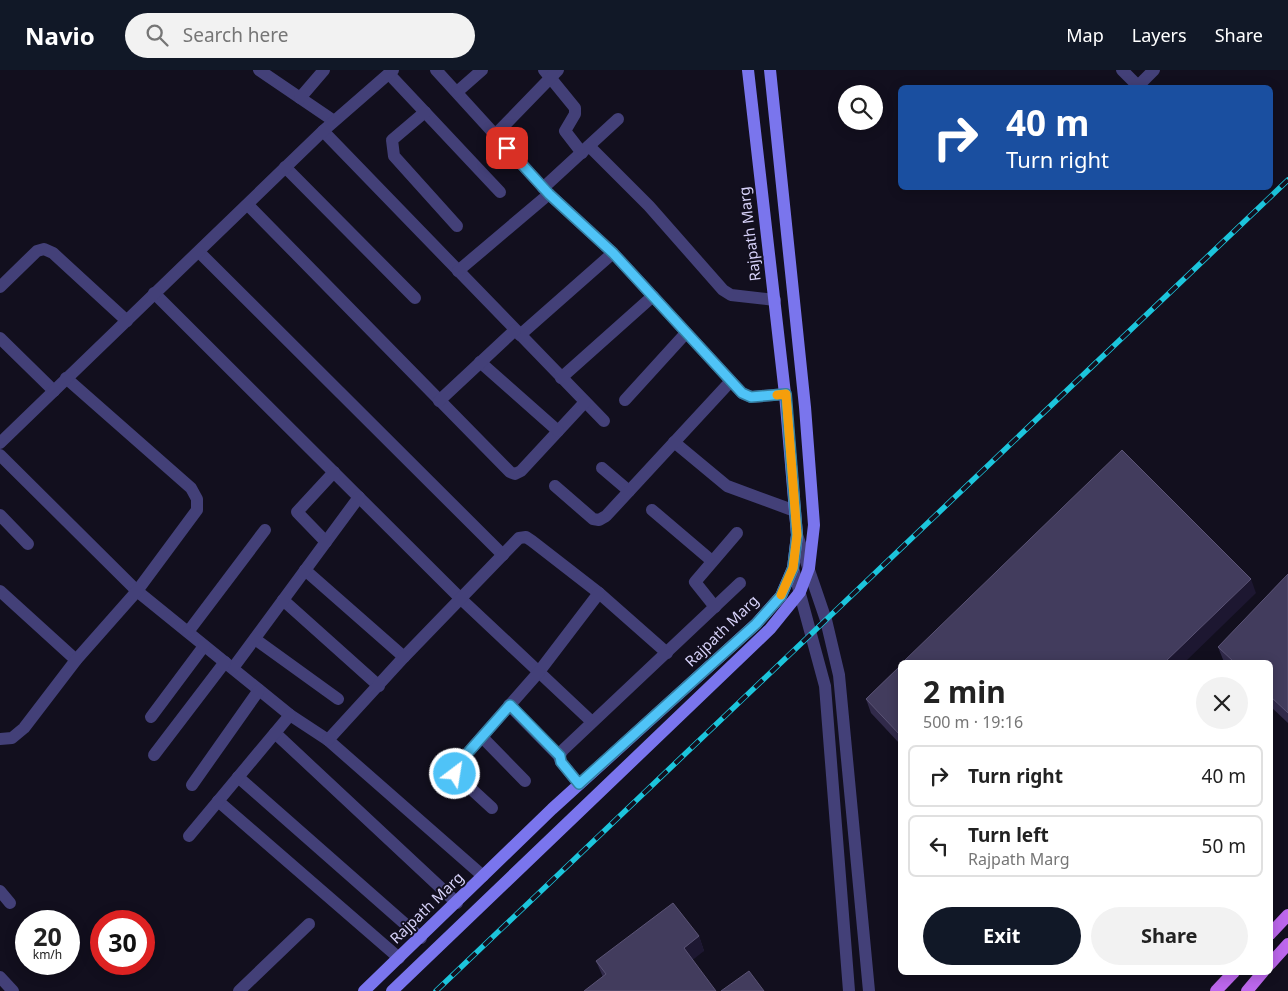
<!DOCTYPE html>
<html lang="en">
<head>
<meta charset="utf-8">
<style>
  :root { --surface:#fff; --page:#f2f2f2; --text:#222; --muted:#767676; --line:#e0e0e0; --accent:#111827 }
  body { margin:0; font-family:"Noto Sans",sans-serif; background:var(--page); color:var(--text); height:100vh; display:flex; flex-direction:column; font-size:19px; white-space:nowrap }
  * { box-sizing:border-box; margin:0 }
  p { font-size:16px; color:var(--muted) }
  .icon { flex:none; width:28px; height:28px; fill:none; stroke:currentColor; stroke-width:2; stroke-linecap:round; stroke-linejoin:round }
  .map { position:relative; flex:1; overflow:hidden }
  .details { position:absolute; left:898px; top:590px; width:375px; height:315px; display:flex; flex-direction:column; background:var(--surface); border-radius:8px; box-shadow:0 2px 12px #0003 }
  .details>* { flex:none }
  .top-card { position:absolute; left:898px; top:15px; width:375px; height:105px; border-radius:8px; box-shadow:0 2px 12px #0003; background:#1a4fa0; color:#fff; overflow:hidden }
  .buttons { position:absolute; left:838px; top:15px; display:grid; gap:10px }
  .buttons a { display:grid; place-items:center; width:45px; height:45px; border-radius:50%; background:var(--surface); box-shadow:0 2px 12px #0003; font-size:25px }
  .speed { position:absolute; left:15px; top:840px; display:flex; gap:10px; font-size:25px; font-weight:700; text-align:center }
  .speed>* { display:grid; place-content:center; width:65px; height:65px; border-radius:50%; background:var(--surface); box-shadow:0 2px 12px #0003; line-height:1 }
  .speed small { font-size:12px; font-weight:400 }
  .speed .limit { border:8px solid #d22; background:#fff; color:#111 }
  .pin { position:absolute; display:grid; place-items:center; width:42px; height:42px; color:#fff; margin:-21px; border-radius:10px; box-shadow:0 2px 8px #0006 }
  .me { position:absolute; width:55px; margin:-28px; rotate:31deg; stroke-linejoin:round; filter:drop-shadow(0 0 4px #0008) }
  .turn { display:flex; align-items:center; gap:18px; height:105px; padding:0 25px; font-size:22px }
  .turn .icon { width:65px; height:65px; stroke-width:2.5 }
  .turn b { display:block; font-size:35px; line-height:42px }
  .round { display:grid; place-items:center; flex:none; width:52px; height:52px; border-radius:26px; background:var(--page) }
  .overview { display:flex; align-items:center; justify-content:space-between; height:85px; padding:0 25px }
  h1 { font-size:30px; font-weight:700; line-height:38px }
  .cta { display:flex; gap:10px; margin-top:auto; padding:10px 25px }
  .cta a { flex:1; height:58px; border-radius:30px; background:var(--accent); color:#fff; font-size:20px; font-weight:700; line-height:58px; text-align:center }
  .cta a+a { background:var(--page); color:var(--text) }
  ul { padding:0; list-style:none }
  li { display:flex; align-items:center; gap:15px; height:62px; margin:0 10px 8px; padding:0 15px; border:2px solid var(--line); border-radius:8px }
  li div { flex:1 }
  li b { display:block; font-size:19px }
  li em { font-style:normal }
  header { display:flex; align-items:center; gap:30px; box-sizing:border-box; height:70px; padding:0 25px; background:var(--accent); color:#fff }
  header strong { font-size:24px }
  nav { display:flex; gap:28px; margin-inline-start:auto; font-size:18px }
  .search { width:350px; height:45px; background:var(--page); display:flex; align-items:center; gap:12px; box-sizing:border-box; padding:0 18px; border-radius:28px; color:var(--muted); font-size:19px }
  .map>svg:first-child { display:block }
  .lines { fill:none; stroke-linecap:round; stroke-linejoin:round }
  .minor { stroke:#434078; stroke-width:12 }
  .tertiary { stroke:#434078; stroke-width:12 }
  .secondary { stroke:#7a75ed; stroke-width:12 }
  .primary { stroke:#bc67ec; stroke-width:12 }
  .rail-casing { stroke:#1cc5dc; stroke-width:5.5 }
  .rail { stroke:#120f1e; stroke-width:4; stroke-dasharray:11; stroke-linecap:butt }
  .wall { fill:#312a4a }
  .shaded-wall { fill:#1d1731 }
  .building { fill:#423c5d; stroke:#5a5375 }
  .route-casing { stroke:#337fa1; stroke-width:12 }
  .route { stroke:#4fc3f7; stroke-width:9 }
  .slow { stroke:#f59e0b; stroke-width:9 }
  .labels { text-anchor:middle; stroke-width:4; stroke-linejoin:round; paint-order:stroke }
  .street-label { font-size:15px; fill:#d7d2f9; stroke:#120f1e }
</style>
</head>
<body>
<header>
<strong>Navio</strong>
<div class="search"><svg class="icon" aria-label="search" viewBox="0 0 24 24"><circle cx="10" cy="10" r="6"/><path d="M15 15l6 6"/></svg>Search here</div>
<nav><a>Map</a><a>Layers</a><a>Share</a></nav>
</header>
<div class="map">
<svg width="1288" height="921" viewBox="0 0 1288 921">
  <rect width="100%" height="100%" fill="#120f1e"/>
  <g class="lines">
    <g class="minor">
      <polyline points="259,0 334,51"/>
      <polyline points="436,0 549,124 613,183 742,323 751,327 785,324"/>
      <polyline points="544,0 575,38 575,44 565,61 582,83"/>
      <polyline points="1122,0 1138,16"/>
      <polyline points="389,4 500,122"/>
      <polyline points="1136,18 1154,0"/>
      <polyline points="457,22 482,0"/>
      <polyline points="300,28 324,0"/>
      <polyline points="425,42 392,70 394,86 457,156"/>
      <polyline points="323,61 604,351"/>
      <polyline points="495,65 558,0"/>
      <polyline points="589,76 649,136 723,220 731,225 775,230"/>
      <polyline points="285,97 415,228"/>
      <polyline points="543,118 618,49"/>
      <polyline points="248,135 510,402 515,404 521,401 585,332"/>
      <polyline points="199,182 503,485"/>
      <polyline points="458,201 549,124"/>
      <polyline points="0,217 37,181 44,179 53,183 127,251"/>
      <polyline points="154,223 460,528 591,651"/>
      <polyline points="520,265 613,183"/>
      <polyline points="0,268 54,321"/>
      <polyline points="480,292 558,361"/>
      <polyline points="561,308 653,226"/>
      <polyline points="625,330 686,263"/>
      <polyline points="439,331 515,260"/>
      <polyline points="674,372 727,416 795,441"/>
      <polyline points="0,385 137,521 290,645 328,670 483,806"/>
      <polyline points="602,398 629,421"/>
      <polyline points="555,416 593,449 599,450 606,446 730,312"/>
      <polyline points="652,440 712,491"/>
      <polyline points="0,445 28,474"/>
      <polyline points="326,472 297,442 334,402"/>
      <polyline points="305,500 404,587"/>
      <polyline points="0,521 76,590"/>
      <polyline points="283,530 379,616"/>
      <polyline points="715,537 695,512 737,463"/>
      <polyline points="188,562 265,460"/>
      <polyline points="255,569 338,629"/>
      <polyline points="233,598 359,427"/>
      <polyline points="509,635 559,686"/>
      <polyline points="151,647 204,576"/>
      <polyline points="275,663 457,833"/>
      <polyline points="482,667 525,711"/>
      <polyline points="0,669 12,668 24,658 76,590 137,521 197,440 197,429 191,418 66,308"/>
      <polyline points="328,670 404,587 519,468 526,467 532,471 599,523 667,583"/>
      <polyline points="154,685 225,592"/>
      <polyline points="238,707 421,868"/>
      <polyline points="579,714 561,692 559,686 563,680 740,513"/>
      <polyline points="192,715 259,620"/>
      <polyline points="218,731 399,888"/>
      <polyline points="492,738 455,704 458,694 538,603 599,523"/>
      <polyline points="189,766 290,645"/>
      <polyline points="0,821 10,833"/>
      <polyline points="0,907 13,921"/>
      <polyline points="239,921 309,854"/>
    </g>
    <g class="tertiary">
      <polyline points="0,373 323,61 393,0"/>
      <polyline points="797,465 826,550 839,605 869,921"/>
      <polyline points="793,498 825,616 849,921"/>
    </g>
    <g class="secondary">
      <polyline points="364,921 552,739 756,554 781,526 793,498 797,465 785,324 748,0"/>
      <polyline points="392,921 770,559 800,522 809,498 814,455 805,337 770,0"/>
    </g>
    <g class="primary">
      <polyline points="1270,864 1288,845"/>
      <polyline points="1270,894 1288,874"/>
      <polyline points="1216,921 1234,902"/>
      <polyline points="1247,921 1263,902"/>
    </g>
    <defs>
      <polyline id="rail" points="436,921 1288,110"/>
    </defs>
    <use href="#rail" class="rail-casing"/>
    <use href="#rail" class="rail"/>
  </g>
  <g class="wall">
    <polygon points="1288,504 1288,653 1270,636 1270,592 1224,592 1218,577"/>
    <polygon points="900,596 900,674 871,643 866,629"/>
    <polygon points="699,866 704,881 603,907 596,891"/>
  </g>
  <g class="shaded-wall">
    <polygon points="1251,509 1256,523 1185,592 1165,592"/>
    <polygon points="699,866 704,881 690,892 684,878"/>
  </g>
  <g class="building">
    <polygon points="1122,380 1251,509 1165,592 903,592"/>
    <polygon points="1288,504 1288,643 1270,626 1270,592 1234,592 1218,577"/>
    <polygon points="900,596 900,665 866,629"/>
    <polygon points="673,833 699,866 684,878 716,921 584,921 606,904 596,891"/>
    <polygon points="749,901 764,921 721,921"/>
  </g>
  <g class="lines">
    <defs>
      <polyline id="route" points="455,704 458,694 510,635 560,686 561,692 579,714 756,554 781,526 793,498 795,482 797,465 786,324 751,327 742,323 613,183 549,124 507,78"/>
    </defs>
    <use href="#route" class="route-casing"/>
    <use href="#route" class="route"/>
    <polyline class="slow" points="777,325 786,324 797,465 793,498 781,525"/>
  </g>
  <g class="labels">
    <g class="street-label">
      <text transform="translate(750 164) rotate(-97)" y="5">Rajpath Marg</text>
      <text transform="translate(722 561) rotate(-44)" y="5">Rajpath Marg</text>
      <text transform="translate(427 838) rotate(-44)" y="5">Rajpath Marg</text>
    </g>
  </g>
</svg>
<div class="buttons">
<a><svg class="icon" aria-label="search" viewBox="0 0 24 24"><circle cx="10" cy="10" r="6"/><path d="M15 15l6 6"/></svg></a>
</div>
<div class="speed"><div>20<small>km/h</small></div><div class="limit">30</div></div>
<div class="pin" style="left:507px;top:78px;background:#d93025"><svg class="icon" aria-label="arrive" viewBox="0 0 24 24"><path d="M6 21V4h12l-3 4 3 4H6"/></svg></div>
<svg class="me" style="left:455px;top:704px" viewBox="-20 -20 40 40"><circle r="17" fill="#4fc3f7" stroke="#fff" stroke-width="3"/><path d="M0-11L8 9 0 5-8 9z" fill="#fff"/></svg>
<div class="top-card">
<div class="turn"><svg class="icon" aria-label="right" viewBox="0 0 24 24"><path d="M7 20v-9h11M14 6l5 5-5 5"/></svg><div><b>40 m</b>Turn right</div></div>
</div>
<section class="details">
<div class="overview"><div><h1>2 min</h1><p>500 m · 19:16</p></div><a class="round"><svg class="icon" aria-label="close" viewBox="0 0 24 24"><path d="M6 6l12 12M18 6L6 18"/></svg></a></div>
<ul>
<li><svg class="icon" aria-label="right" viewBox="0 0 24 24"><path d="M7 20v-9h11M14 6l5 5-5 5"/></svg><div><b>Turn right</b></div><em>40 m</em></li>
<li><svg class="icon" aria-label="left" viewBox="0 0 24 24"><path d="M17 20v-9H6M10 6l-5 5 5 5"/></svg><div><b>Turn left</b><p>Rajpath Marg</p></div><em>50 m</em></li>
</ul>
<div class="cta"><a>Exit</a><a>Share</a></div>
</section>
</div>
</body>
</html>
